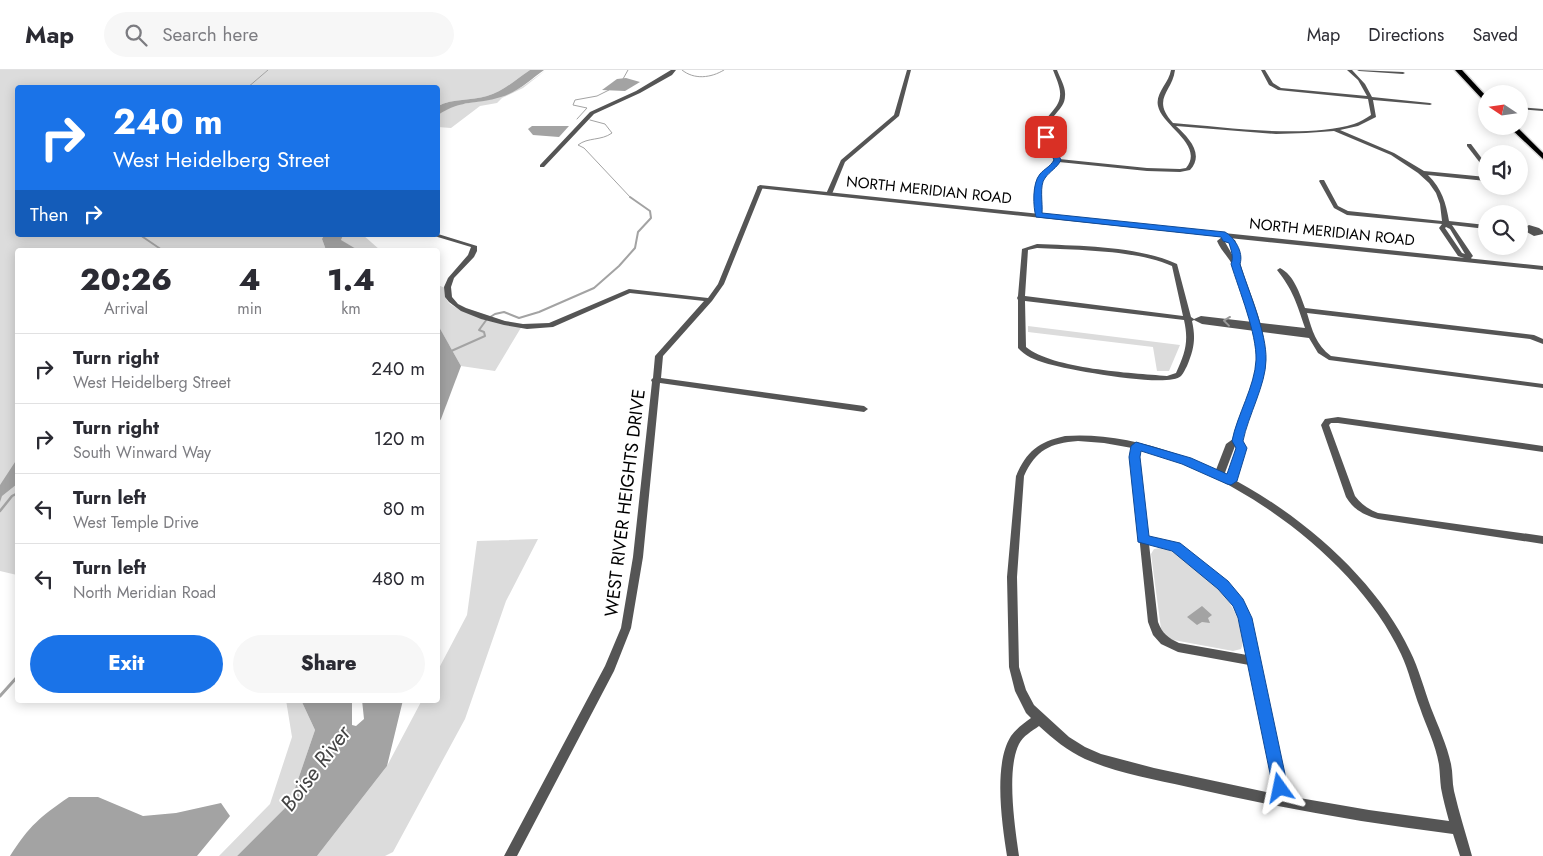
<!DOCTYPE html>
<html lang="en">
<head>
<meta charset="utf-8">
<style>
  :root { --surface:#fff; --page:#f7f7f7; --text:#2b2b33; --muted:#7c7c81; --line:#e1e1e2; --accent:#1a73e8 }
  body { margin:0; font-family:Jost,sans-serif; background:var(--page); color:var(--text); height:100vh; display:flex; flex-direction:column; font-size:19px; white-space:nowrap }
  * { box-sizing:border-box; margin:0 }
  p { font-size:16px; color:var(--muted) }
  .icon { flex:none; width:28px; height:28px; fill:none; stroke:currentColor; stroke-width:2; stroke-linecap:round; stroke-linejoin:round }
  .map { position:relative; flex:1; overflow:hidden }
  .panel { position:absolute; left:15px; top:178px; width:425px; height:455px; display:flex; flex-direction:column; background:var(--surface); border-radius:5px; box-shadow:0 2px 12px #0003 }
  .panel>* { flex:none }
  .top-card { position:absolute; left:15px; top:15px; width:425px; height:152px; border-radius:5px; box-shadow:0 2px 12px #0003; background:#1a73e8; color:#fff; overflow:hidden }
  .needle { width:32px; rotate:283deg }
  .tools { position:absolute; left:1478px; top:15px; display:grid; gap:10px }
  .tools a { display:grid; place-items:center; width:50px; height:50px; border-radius:50%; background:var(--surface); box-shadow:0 2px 12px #0003; font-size:25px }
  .pin { position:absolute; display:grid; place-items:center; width:42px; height:42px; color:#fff; margin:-21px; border-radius:10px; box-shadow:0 2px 8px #0006 }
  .me { position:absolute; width:55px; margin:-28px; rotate:348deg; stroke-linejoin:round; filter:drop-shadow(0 0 4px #0008) }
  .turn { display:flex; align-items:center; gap:18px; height:105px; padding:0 15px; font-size:22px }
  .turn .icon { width:65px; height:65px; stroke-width:2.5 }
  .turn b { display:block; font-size:35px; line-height:42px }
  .then { display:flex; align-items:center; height:48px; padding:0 15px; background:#0003; gap:10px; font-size:19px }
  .eta { display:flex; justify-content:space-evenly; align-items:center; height:85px; text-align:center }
  .eta b { font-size:30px; font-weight:800; line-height:35px }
  .primary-button { display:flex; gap:10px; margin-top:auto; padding:10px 15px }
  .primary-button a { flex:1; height:58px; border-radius:30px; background:var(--accent); color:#fff; font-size:20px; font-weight:800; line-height:58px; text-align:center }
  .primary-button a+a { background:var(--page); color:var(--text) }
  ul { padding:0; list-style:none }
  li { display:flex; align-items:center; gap:15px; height:70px; padding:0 15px; border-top:1px solid var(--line) }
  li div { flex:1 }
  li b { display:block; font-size:19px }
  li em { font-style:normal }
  header { display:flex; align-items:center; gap:30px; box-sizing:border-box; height:70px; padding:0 25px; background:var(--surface); border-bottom:1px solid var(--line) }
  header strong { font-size:24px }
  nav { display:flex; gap:28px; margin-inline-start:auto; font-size:18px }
  .search { width:350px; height:45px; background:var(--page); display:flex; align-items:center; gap:12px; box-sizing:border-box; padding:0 18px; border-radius:28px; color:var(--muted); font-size:19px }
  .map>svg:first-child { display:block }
  .green { fill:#dcdcdc }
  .water { fill:#a3a3a3 }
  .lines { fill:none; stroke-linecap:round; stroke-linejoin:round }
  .stream-far3 { stroke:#a3a3a3; stroke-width:1 }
  .stream-far2 { stroke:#a3a3a3; stroke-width:2 }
  .stream-far1 { stroke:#a3a3a3; stroke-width:2.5 }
  .stream { stroke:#a3a3a3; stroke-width:3 }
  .primary-casing { stroke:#dbdbdb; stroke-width:3 }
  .minor { fill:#555; fill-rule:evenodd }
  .tertiary { fill:#555; fill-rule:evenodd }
  .primary { fill:#000; fill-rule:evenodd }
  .oneway { stroke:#999 }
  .route { fill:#1a73e8; stroke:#114b97 }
  .labels { text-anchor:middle; stroke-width:4; stroke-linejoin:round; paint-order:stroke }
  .far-street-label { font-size:15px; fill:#000; stroke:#fff }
  .street-label { font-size:18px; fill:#000; stroke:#fff }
  .near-water-label { font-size:22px; font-style:italic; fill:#444; stroke:#fff }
</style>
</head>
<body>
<header>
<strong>Map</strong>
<div class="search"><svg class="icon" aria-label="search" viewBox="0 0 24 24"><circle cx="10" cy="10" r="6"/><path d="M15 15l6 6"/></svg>Search here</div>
<nav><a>Map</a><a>Directions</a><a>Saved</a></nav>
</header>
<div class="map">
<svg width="1543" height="786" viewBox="0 0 1543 786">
  <rect width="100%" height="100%" fill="#fff"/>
  <g class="green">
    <path d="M 0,0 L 530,0 C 515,10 504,21 487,26 C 471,31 453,28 438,36 L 438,18 L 18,18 L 18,165 L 324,165 L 322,169 L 326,180 L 18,180 L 17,505 L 0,501 Z"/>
    <polygon points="546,0 523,18 502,28 497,33 480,36 451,58 438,57 438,45 451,36 492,29 522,17"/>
    <polygon points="343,165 363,165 380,180 358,180 340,170"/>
    <path d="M 438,215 L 445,218 C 445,224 445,228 449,233 C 460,243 506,253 522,256 L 495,301 L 461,296 L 438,255 Z"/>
    <polygon points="1028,256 1180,275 1169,301 1157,301 1153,277 1028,262"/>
    <polygon points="538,469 506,531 465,649 393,782 385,786 317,786 387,696 422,630 438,630 438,600 467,545 477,471"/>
    <path d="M 1160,478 C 1174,480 1183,489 1193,497 C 1216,515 1235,531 1241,561 C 1242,568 1244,572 1241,579 L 1233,581 L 1168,569 L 1161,559 L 1151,484 L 1154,479 Z"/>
    <polygon points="286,630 301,630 315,660 290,733 237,786 219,786 270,734 292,667"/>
  </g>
  <g class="water">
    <path d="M 530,0 L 544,0 C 530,10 518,22 501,27 C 476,35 462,29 438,45 L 438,36 C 453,28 471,31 487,26 C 504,21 515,10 530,0 Z"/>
    <polygon points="626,8 640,12 625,21 602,20 617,9"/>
    <polygon points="532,56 569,56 559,67 533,65 528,59"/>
    <polygon points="324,165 343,165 341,170 358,180 326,180 322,169"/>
    <polygon points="438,255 461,296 441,349 438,353"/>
    <polygon points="17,389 17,414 2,426 0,432 0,415"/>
    <polygon points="1202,536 1212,545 1208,548 1210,553 1202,552 1197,555 1187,547"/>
    <polygon points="301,630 352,630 352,655 356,656 364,649 362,630 403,630 387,696 317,786 237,786 290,733 315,660"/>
    <path d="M 69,727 L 98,727 L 143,746 L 176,743 L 221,733 L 230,746 L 197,786 L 10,786 C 30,755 40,747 69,727 Z"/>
  </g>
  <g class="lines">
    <g class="stream-far3">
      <path d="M 682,0 C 694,10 711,8 724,0"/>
      <polyline points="623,9 628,0"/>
      <polyline points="247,18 268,0"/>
      <polyline points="577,49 587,38 573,35 575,30 597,26 609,20"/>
      <path d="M 590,50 L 605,54 L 612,63 C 601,71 588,67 578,75 L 584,78 L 631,128"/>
    </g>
    <g class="stream-far2">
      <polyline points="140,165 162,180"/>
      <polyline points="449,282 485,266 484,262 479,260 487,249 495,244 504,242 519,248 539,242 594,218 619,196 635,178 638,162 651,148 650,141 630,127"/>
    </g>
    <polyline class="stream-far1" points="0,441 12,426 18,423"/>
    <polyline class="stream" points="0,626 18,606"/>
    <defs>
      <g id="primary">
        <polygon points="1455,0 1462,0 1486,26 1486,32 1484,31"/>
        <polygon points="1508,56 1516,56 1543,83 1543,89"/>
      </g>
    </defs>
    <use href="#primary" class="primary-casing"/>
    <g class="minor">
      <polygon points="671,0 676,0 672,5 640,23 594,44 544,97 540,97 540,95 590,42 636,21"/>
      <polygon points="907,0 911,0 899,46 845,92 832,124 827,125 826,124 841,90 894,45"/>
      <path d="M 1053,0 L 1057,0 C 1060,8 1066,17 1065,26 C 1065,40 1048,46 1048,60 C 1048,70 1056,79 1059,89 L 1147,98 L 1180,99 L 1186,98 C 1205,75 1162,56 1158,36 C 1155,23 1169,13 1171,0 L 1175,0 C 1172,23 1151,28 1173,53 C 1225,57 1304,69 1354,54 C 1360,52 1366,48 1371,45 L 1368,29 L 1278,20 L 1269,15 L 1261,0 L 1265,0 L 1273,13 L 1281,18 L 1367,26 L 1358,10 L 1347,0 L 1352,0 L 1365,14 L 1372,27 L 1430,33 L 1432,34 L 1430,35 L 1373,30 L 1376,47 L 1358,56 L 1340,60 L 1394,83 L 1424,101 L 1486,107 L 1486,111 L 1428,105 C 1442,119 1446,133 1449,151 L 1486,155 L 1486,159 L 1452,155 L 1473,186 L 1471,188 L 1472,190 L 1471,191 L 1469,192 L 1464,188 L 1458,186 L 1439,158 L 1442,154 L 1347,145 L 1334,138 L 1319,111 L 1320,110 L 1324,110 L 1338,136 L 1348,141 L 1442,151 L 1440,134 L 1436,123 L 1429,113 L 1418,103 L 1391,85 L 1334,61 L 1306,63 L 1276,64 L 1176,56 C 1188,67 1205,84 1190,100 L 1180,102 L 1147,101 L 1059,92 C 1056,98 1050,101 1045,106 C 1037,116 1041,133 1042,145 L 1037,146 C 1034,134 1032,114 1041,104 C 1045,99 1051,97 1054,90 C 1051,80 1043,71 1042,61 C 1042,47 1059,40 1060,26 C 1061,18 1056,8 1053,0 ZM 1446,157 L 1450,159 L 1465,184 L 1462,183 L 1445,158 Z"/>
      <polygon points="1357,0 1403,2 1405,3 1403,4 1359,1"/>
      <polygon points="1519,37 1543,39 1543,41 1519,39"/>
      <polygon points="1467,74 1471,74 1486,94 1486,99 1484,98 1467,76"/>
      <polygon points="758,116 763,117 724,214 712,231 663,286 661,308 864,336 868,339 864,342 660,313 643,487 631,558 614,601 517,786 504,786 605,596 621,558 633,487 652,312 651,310 653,308 655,286 704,231 630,223 553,257 527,259 504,255 481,249 461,241 449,232 445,227 444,217 448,208 468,185 471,177 431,165 438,164 477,176 477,181 474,187 454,208 451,217 452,227 458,234 466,238 505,251 523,254 549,253 629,219 708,228 718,214"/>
      <polygon points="1529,155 1539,158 1543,161 1543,164 1534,166 1521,159"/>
      <path d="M 1037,174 C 1080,176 1138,176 1177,194 L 1191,247 L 1194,249 L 1201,246 L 1305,258 C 1297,234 1293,220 1277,200 L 1280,198 C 1294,205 1300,224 1305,238 L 1534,265 L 1543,269 L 1543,274 L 1530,269 L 1307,243 C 1312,260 1316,275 1331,286 L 1543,314 L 1543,318 L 1329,290 L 1318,283 L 1309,268 L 1202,254 L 1194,250 L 1192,251 C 1196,269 1194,279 1187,296 C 1185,299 1184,303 1181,306 C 1168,319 1064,299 1045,293 C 1035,290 1025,286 1018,278 L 1018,230 L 1017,228 L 1018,226 L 1022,179 ZM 1037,178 C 1076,180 1137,180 1172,196 L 1183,246 L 1025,226 L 1028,180 ZM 1025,231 L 1184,250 C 1189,272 1185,283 1176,303 L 1167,306 C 1131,303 1053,299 1026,277 Z"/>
      <path d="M 1338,347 L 1543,376 L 1543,382 L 1338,353 L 1331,353 L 1329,355 L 1355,426 C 1361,434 1368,439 1378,443 L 1543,466 L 1543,474 L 1378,449 C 1364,445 1354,440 1346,427 L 1321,355 L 1325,349 Z"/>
      <path d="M 1065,366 C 1191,357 1357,468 1410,581 C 1419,599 1424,619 1431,638 C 1438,656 1447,675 1451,694 C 1453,703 1452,712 1454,721 C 1459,743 1466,764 1472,786 L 1460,786 L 1453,764 C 1364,753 1275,737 1188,717 C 1153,709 1117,703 1085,689 C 1068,681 1053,669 1039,656 C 1032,661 1023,666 1019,674 C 1006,700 1015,758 1019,786 L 1007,786 C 1002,754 993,694 1011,666 C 1016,659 1024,653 1031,648 L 1026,643 L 1015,621 L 1009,597 L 1007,507 L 1016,406 C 1027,381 1038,372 1065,366 ZM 1078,371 L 1104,373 L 1132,378 L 1131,387 L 1148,552 L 1153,565 L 1161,574 L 1178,582 L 1249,595 L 1275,724 L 1154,698 L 1101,684 L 1085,677 L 1069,667 L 1034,635 L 1026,620 L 1019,597 L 1017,507 L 1024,406 C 1036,380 1050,373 1078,371 ZM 1140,380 C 1238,403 1358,491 1401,584 C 1409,601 1413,620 1420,638 C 1426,656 1436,675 1439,695 C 1440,703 1440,710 1441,718 C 1443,729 1446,740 1449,751 L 1369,740 L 1288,726 L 1250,548 L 1242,530 L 1227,512 L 1178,474 L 1148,467 L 1139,387 ZM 1149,474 L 1172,480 L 1219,518 L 1234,536 L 1240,548 L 1247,585 L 1179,573 C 1168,568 1162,563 1158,552 Z"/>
    </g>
    <path class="tertiary" d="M 760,115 L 1543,196 L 1543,200 L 1229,168 L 1235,170 L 1240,185 L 1240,193 C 1250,227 1271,265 1264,301 C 1259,325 1248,347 1242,371 L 1246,378 L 1236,411 L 1231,415 L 1226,411 L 1236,378 L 1235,376 L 1223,408 L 1219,409 L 1214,405 L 1226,374 L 1233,369 C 1239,346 1251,324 1255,300 C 1261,269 1244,226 1233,197 C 1230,188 1221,181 1217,171 L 1222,167 L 758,118 L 757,117 ZM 1225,172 L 1229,173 L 1233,186 Z"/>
    <use href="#primary" class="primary"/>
  </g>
  <defs><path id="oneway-chevron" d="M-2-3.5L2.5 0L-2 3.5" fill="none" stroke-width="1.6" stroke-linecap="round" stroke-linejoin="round" transform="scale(1.25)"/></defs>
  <use class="oneway" href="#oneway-chevron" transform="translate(1227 251) rotate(-173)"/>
  <path class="route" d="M 1046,65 L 1050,67 L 1061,90 C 1057,98 1050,101 1045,108 C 1039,115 1043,134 1042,143 L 1225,162 C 1234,167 1244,182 1240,194 C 1248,220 1267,263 1266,290 C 1266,314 1248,346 1243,371 L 1247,378 L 1237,411 L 1231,415 L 1227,414 L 1182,394 L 1141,381 L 1140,387 L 1149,466 L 1180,473 L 1228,511 L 1243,529 L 1252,548 L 1288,718 L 1286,723 L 1280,725 L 1275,723 L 1273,718 L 1238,548 L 1233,536 L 1218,519 L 1172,481 L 1138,472 L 1129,387 L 1131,376 L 1136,372 L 1191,388 L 1227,404 L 1236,378 L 1232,371 C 1237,345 1255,316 1256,290 C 1257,264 1239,220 1231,194 C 1234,187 1231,180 1229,173 L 1223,171 L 1221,167 L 1036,147 C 1033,137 1032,113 1040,104 C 1044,99 1050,97 1054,90 L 1043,67 Z"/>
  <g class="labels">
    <g class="far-street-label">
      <text transform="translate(929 120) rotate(6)" y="5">NORTH MERIDIAN ROAD</text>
      <text transform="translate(1332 162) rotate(6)" y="5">NORTH MERIDIAN ROAD</text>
    </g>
    <g class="street-label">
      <text transform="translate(625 433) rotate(-83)" y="6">WEST RIVER HEIGHTS DRIVE</text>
    </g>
    <g class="near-water-label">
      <text transform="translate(315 698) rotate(-53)" y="8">Boise River</text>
    </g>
  </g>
</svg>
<div class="tools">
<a><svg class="needle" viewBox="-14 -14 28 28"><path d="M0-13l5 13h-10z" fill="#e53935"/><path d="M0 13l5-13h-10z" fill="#7c7c81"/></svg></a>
<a><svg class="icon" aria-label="sound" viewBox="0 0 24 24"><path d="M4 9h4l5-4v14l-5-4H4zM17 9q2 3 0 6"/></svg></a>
<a><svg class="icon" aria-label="search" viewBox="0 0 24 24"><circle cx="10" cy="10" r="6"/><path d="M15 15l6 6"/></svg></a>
</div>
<div class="pin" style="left:1046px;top:67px;background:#d93025"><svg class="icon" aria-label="arrive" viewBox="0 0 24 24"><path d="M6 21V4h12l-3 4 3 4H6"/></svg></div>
<svg class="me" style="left:1280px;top:718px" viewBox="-20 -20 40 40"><path d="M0-17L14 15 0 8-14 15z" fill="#1a73e8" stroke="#fff" stroke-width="4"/></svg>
<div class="top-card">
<div class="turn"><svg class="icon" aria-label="right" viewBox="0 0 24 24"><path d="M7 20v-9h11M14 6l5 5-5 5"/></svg><div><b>240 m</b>West Heidelberg Street</div></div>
<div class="then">Then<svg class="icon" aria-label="right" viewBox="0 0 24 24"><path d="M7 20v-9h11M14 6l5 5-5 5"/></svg></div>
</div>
<section class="panel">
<div class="eta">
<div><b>20:26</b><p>Arrival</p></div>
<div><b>4</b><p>min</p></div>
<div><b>1.4</b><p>km</p></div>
</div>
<ul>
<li><svg class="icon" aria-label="right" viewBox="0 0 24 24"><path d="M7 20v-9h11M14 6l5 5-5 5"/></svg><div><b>Turn right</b><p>West Heidelberg Street</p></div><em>240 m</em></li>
<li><svg class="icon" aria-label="right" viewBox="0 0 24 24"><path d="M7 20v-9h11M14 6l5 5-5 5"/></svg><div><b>Turn right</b><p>South Winward Way</p></div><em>120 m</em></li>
<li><svg class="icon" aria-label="left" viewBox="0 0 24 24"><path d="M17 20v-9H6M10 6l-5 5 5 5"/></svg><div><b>Turn left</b><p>West Temple Drive</p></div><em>80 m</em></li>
<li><svg class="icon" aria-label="left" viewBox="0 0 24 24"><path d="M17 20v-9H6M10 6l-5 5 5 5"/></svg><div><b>Turn left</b><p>North Meridian Road</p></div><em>480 m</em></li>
</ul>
<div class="primary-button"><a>Exit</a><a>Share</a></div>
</section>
</div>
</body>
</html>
